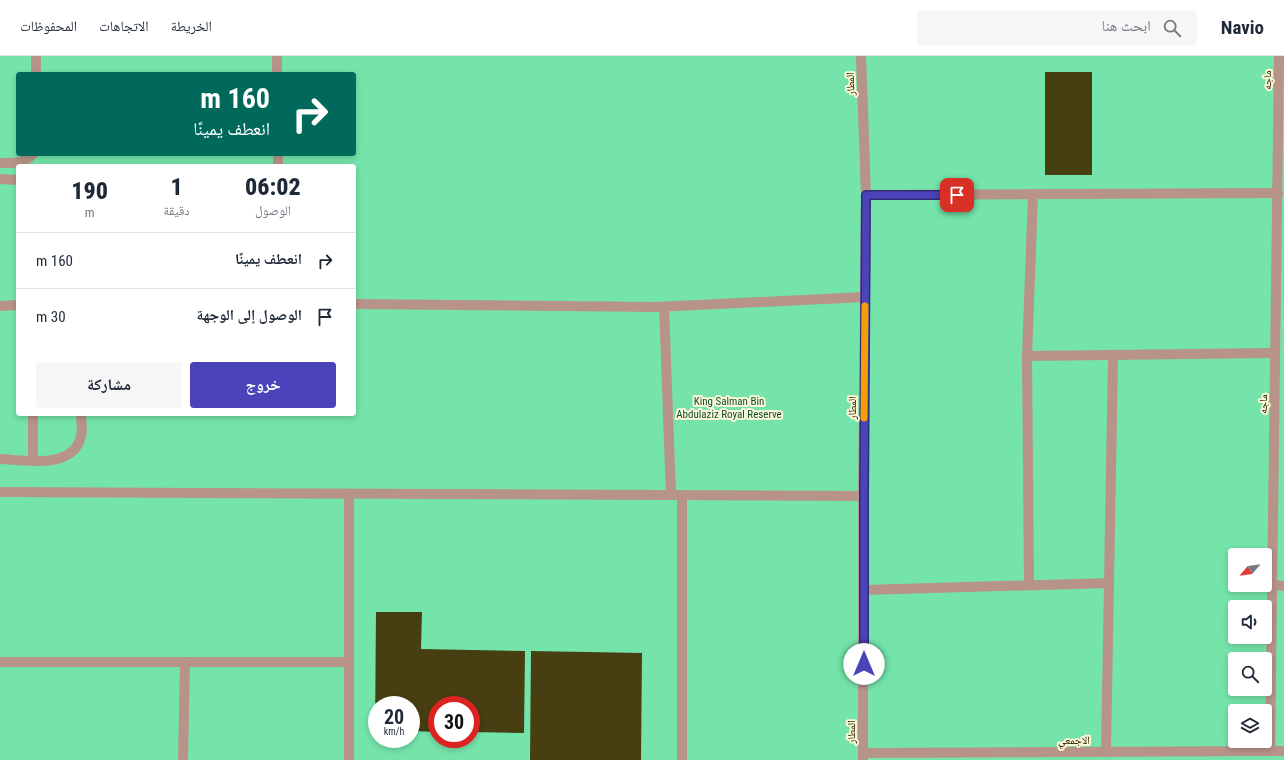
<!DOCTYPE html>
<html lang="ar">
<head>
<meta charset="utf-8">
<style>
  :root { --surface:#fff; --page:#f6f6f7; --text:#1f2937; --muted:#747a83; --line:#e0e1e3; --accent:#4a43b9 }
  body { margin:0; font-family:"Roboto Condensed","Noto Naskh Arabic",sans-serif; background:var(--page); color:var(--text); direction:rtl; height:100vh; display:flex; flex-direction:column; font-size:15px; white-space:nowrap }
  * { box-sizing:border-box; margin:0 }
  p { font-size:13px; color:var(--muted) }
  .icon { flex:none; width:22px; height:22px; fill:none; stroke:currentColor; stroke-width:2; stroke-linecap:round; stroke-linejoin:round }
  .map { position:relative; flex:1; overflow:hidden; direction:ltr }
  .side { position:absolute; left:16px; top:108px; width:340px; height:252px; display:flex; flex-direction:column; background:var(--surface); border-radius:4px; box-shadow:0 2px 6px #0003; direction:rtl }
  .side>* { flex:none }
  .top-card { position:absolute; left:16px; top:16px; width:340px; height:84px; border-radius:4px; box-shadow:0 2px 6px #0003; direction:rtl; background:#00695c; color:#fff; overflow:hidden }
  .needle { width:26px; rotate:241deg }
  .fabs { position:absolute; left:1228px; top:492px; display:grid; gap:8px }
  .fabs a { display:grid; place-items:center; width:44px; height:44px; border-radius:4px; background:var(--surface); box-shadow:0 2px 6px #0003; font-size:20px }
  .speed { position:absolute; left:368px; top:640px; display:flex; gap:8px; font-size:20px; font-weight:700; text-align:center }
  .speed>* { display:grid; place-content:center; width:52px; height:52px; border-radius:50%; background:var(--surface); box-shadow:0 2px 6px #0003; line-height:1 }
  .speed small { font-size:10px; font-weight:400 }
  .speed .limit { border:6px solid #d22; background:#fff; color:#111 }
  .pin { position:absolute; display:grid; place-items:center; width:34px; height:34px; color:#fff; margin:-17px; border-radius:8px; box-shadow:0 2px 6px #0006 }
  .me { position:absolute; width:44px; margin:-22px; rotate:0deg; stroke-linejoin:round; filter:drop-shadow(0 0 3px #0008) }
  .turn { display:flex; align-items:center; gap:14px; height:84px; padding:0 20px; font-size:18px }
  .turn .icon { width:52px; height:52px; stroke-width:2.5 }
  .turn b { display:block; font-size:28px; line-height:34px }
  .eta { display:flex; justify-content:space-evenly; align-items:center; height:68px; text-align:center }
  .eta b { font-size:24px; font-weight:800; line-height:28px }
  .action { display:flex; gap:8px; margin-top:auto; padding:8px 20px }
  .action a { flex:1; height:46px; border-radius:4px; background:var(--accent); color:#fff; font-size:16px; font-weight:800; line-height:46px; text-align:center }
  .action a+a { background:var(--page); color:var(--text) }
  ul { padding:0; list-style:none }
  li { display:flex; align-items:center; gap:12px; height:56px; padding:0 20px; border-top:1px solid var(--line) }
  li div { flex:1 }
  li b { display:block; font-size:15px }
  li em { font-style:normal }
  header { display:flex; align-items:center; gap:24px; box-sizing:border-box; height:56px; padding:0 20px; background:var(--surface); border-bottom:1px solid var(--line) }
  header strong { font-size:19px }
  nav { display:flex; gap:22px; margin-inline-start:auto; font-size:14px }
  .search { width:280px; height:36px; background:var(--page); display:flex; align-items:center; gap:10px; box-sizing:border-box; padding:0 14px; border-radius:4px; color:var(--muted); font-size:15px }
  .map>svg:first-child { display:block }
  .green { fill:#74e4ab; fill-rule:evenodd }
  .building { fill:#473f12 }
  .lines { fill:none; stroke-linecap:round; stroke-linejoin:round }
  .minor { stroke:#b89387; stroke-width:10 }
  .route-casing { stroke:#302c78; stroke-width:10 }
  .route { stroke:#4a43b9; stroke-width:7 }
  .slow { stroke:#f59e0b; stroke-width:7 }
  .labels { text-anchor:middle; stroke-width:4; stroke-linejoin:round; paint-order:stroke }
  .street-label { font-size:11px; fill:#262000; stroke:#fdf8d7 }
  .park-label { font-size:11px; fill:#0e4b30; stroke:#fdf8d7 }
</style>
</head>
<body>
<header>
<strong>Navio</strong>
<div class="search"><svg class="icon" aria-label="search" viewBox="0 0 24 24"><circle cx="10" cy="10" r="6"/><path d="M15 15l6 6"/></svg>ابحث هنا</div>
<nav><a>الخريطة</a><a>الاتجاهات</a><a>المحفوظات</a></nav>
</header>
<div class="map">
<svg width="1284" height="704" viewBox="0 0 1284 704">
  <rect width="100%" height="100%" fill="#fbeb95"/>
  <path class="green" d="M 0,0 L 1284,0 L 1284,704 L 0,704 ZM 18,18 L 354,18 L 354,98 L 18,98 ZM 18,110 L 354,110 L 354,358 L 18,358 ZM 1235,499 L 1265,499 L 1265,529 L 1235,529 ZM 1235,551 L 1265,551 L 1265,581 L 1235,581 ZM 1235,603 L 1265,603 L 1265,633 L 1235,633 ZM 377,649 L 411,649 L 411,683 L 377,683 ZM 437,649 L 471,649 L 471,683 L 437,683 ZM 1235,655 L 1265,655 L 1265,685 L 1235,685 Z"/>
  <g class="building">
    <rect x="1045" y="16" width="47" height="103"/>
    <polygon points="376,556 422,556 421,593 525,595 524,677 471,676 471,649 437,649 437,676 411,675 411,649 377,649 377,675 375,675"/>
    <polygon points="531,595 642,597 641,704 530,704"/>
  </g>
  <g class="lines">
    <g class="minor">
      <polyline points="36,0 36,18"/>
      <polyline points="277,0 277,18"/>
      <polyline points="861,0 866,139 863,440 863,704"/>
      <polyline points="278,98 278,110"/>
      <path d="M 0,107 C 13,107 24,108 33,98"/>
      <polyline points="0,123 18,124"/>
      <polyline points="866,139 1278,137"/>
      <polyline points="354,248 656,251 865,241"/>
      <polyline points="0,250 18,249"/>
      <polyline points="664,251 671,439"/>
      <polyline points="1027,300 1275,297"/>
      <polyline points="33,358 33,404"/>
      <path d="M 0,403 C 25,404 74,414 81,380 C 83,373 81,365 81,358"/>
      <polyline points="0,436 863,440"/>
      <polyline points="349,438 349,704"/>
      <polyline points="1029,529 1027,300 1033,138"/>
      <polyline points="1273,529 1284,530"/>
      <polyline points="864,534 1109,527"/>
      <polyline points="0,606 349,606"/>
      <polyline points="1270,695 1279,0"/>
      <polyline points="1106,696 1113,300"/>
      <polyline points="863,697 1284,695"/>
      <polyline points="183,704 185,606"/>
      <polyline points="682,704 682,439"/>
    </g>
  </g>
  <g class="lines">
    <defs>
      <polyline id="route" points="864,608 864,440 866,139 957,139"/>
    </defs>
    <use href="#route" class="route-casing"/>
    <use href="#route" class="route"/>
    <polyline class="slow" points="864,362 865,250"/>
  </g>
  <g class="labels">
    <g class="street-label">
      <text transform="translate(1267 24) rotate(-90)" y="4">ماجه</text>
      <text transform="translate(850 28) rotate(-92)" y="4">المطار</text>
      <text transform="translate(1263 348) rotate(-89)" y="4">ماجه</text>
      <text transform="translate(852 352) rotate(-89)" y="4">المطار</text>
      <text transform="translate(851 676) rotate(-90)" y="4">المطار</text>
      <text x="1074" y="688">الاجمعي</text>
    </g>
    <g class="park-label">
      <text x="729" y="349">King Salman Bin<tspan x="729" dy="13">Abdulaziz Royal Reserve</tspan></text>
    </g>
  </g>
</svg>
<div class="fabs">
<a><svg class="needle" viewBox="-14 -14 28 28"><path d="M0-13l5 13h-10z" fill="#e53935"/><path d="M0 13l5-13h-10z" fill="#747a83"/></svg></a>
<a><svg class="icon" aria-label="sound" viewBox="0 0 24 24"><path d="M4 9h4l5-4v14l-5-4H4zM17 9q2 3 0 6"/></svg></a>
<a><svg class="icon" aria-label="search" viewBox="0 0 24 24"><circle cx="10" cy="10" r="6"/><path d="M15 15l6 6"/></svg></a>
<a><svg class="icon" aria-label="layers" viewBox="0 0 24 24"><path d="M12 4l9 5-9 5-9-5zM3 14l9 5 9-5"/></svg></a>
</div>
<div class="speed"><div>20<small>km/h</small></div><div class="limit">30</div></div>
<div class="pin" style="left:957px;top:139px;background:#d93025"><svg class="icon" aria-label="arrive" viewBox="0 0 24 24"><path d="M6 21V4h12l-3 4 3 4H6"/></svg></div>
<svg class="me" style="left:864px;top:608px" viewBox="-20 -20 40 40"><circle r="19" fill="#fff"/><path d="M0-13L10 11 0 6-10 11z" fill="#4a43b9"/></svg>
<div class="top-card">
<div class="turn"><svg class="icon" aria-label="right" viewBox="0 0 24 24"><path d="M7 20v-9h11M14 6l5 5-5 5"/></svg><div><b>160 m</b>انعطف يمينًا</div></div>
</div>
<section class="side">
<div class="eta">
<div><b>06:02</b><p>الوصول</p></div>
<div><b>1</b><p>دقيقة</p></div>
<div><b>190</b><p>m</p></div>
</div>
<ul>
<li><svg class="icon" aria-label="right" viewBox="0 0 24 24"><path d="M7 20v-9h11M14 6l5 5-5 5"/></svg><div><b>انعطف يمينًا</b></div><em>160 m</em></li>
<li><svg class="icon" aria-label="arrive" viewBox="0 0 24 24"><path d="M6 21V4h12l-3 4 3 4H6"/></svg><div><b>الوصول إلى الوجهة</b></div><em>30 m</em></li>
</ul>
<div class="action"><a>خروج</a><a>مشاركة</a></div>
</section>
</div>
</body>
</html>
